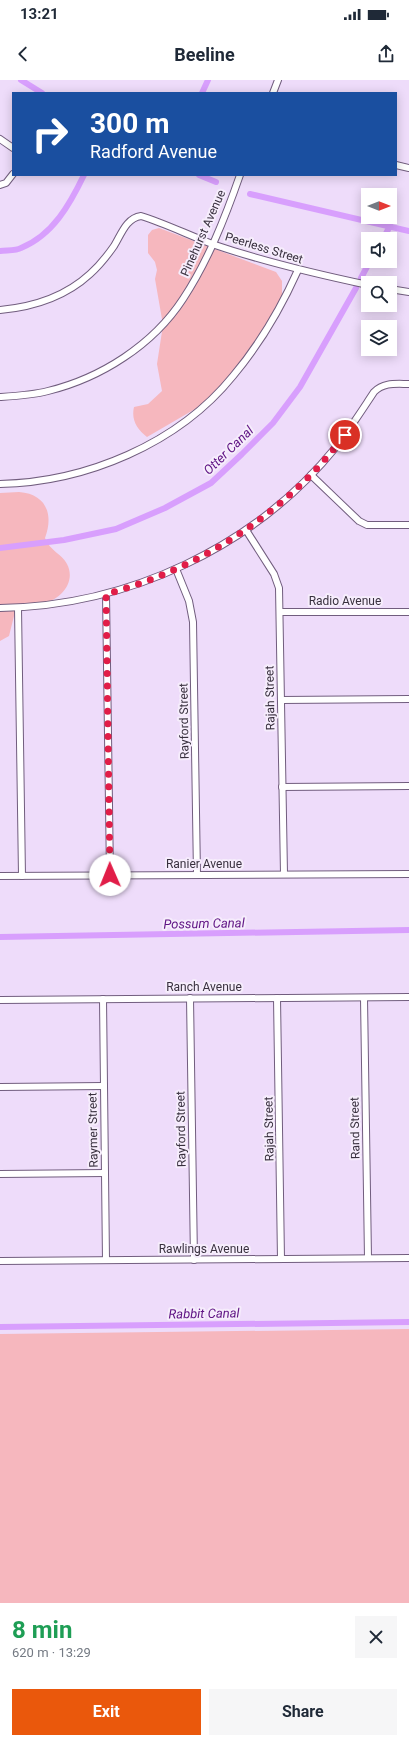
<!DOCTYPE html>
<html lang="en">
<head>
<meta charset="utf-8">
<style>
  :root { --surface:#fff; --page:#f6f6f7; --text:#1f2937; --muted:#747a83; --accent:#ea580c }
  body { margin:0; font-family:Roboto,sans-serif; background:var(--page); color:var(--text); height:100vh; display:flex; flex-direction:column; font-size:15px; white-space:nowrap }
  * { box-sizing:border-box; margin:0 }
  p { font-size:13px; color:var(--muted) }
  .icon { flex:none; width:22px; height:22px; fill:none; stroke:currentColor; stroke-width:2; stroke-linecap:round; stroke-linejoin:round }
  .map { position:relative; height:1523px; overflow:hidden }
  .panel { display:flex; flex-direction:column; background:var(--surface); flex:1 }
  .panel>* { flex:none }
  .guide { position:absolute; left:12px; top:12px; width:385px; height:84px; border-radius:0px; box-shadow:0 2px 10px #0003; background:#1a4fa0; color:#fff; overflow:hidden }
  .needle { width:26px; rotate:90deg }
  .buttons { position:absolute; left:361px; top:108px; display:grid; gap:8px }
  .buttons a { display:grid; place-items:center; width:36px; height:36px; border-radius:0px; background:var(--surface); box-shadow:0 2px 10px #0003; font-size:20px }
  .pin { position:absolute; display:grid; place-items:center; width:34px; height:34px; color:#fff; margin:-17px; border:2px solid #fff; border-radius:50%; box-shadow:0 1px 4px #0007 }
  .me { position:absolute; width:44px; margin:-22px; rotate:359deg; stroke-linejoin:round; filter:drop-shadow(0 0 3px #0008) }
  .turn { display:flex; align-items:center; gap:14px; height:84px; padding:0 12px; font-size:18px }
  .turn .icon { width:52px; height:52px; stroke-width:2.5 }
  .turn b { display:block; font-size:28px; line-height:34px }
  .round { display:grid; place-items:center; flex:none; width:42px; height:42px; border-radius:0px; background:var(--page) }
  .headline { display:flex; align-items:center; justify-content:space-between; height:68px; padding:0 12px }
  h1 { font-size:24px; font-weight:700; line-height:30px; color:#1e9e55 }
  .action { display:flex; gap:8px; margin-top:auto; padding:8px 12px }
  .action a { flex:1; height:46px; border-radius:0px; background:var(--accent); color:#fff; font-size:16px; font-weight:700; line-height:46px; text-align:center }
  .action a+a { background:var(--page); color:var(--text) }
  .status { display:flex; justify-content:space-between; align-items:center; height:28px; padding:0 20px; background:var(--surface); direction:ltr }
  .status svg { height:11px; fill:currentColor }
  header { display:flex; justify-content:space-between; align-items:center; height:52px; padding:0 12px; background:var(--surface); font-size:18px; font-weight:700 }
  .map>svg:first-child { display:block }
  .green { fill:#f6b7be }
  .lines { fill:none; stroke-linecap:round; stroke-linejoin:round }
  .canal { stroke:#d89ffd; stroke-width:6 }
  .street-casing { stroke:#715d7e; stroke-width:8 }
  .street { stroke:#fff; stroke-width:6 }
  .route { stroke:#e11d48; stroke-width:7; stroke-dasharray:0 12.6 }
  .labels { text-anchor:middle; stroke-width:4; stroke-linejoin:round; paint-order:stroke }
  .street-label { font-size:12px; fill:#38303e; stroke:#f6edfc }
  .water-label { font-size:13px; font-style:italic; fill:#611685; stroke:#f6edfc }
</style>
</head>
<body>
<div class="status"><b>13:21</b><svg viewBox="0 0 49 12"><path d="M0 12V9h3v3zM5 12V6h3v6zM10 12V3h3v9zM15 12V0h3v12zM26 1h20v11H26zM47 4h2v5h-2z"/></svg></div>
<header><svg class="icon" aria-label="back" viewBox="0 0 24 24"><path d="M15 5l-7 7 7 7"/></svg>Beeline<svg class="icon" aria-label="share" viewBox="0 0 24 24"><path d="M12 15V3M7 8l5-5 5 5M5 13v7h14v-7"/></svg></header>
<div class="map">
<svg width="409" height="1523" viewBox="0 0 409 1523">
  <rect width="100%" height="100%" fill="#eedcfa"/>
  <g class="green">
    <path d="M 159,148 L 276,192 L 282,201 L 282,216 L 279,227 L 263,260 L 202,325 L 147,357 C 137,349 131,340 134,327 L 148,324 L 162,311 L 157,284 L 163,245 L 155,199 L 157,190 L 155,182 L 148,173 L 148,155 L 152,150 Z"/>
    <path d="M 19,412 C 46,414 54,434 45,458 C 50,471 62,474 67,484 C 76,501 62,519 44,523 C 39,524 33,522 28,524 C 24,525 19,530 15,532 L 9,556 L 0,561 L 0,413 Z"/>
    <polygon points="409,1249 409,1523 0,1523 0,1254"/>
  </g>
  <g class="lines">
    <g class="canal">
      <polyline points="21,0 42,13"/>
      <polyline points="202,13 208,0"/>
      <polyline points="199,95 216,102"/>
      <polyline points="250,114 409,151"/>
      <polyline points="383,159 390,146"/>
      <path d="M 0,171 C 6,170 16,171 21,168 C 53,155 70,124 84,95"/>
      <polyline points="361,198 370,181"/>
      <polyline points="0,468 64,460 116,449 165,428 211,403 242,374 273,343 300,307 356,208"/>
      <polyline points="0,857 409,850"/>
      <polyline points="0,1247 409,1242"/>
    </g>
    <defs>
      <g id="street">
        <polyline points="273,13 278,0"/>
        <polyline points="0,59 13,68"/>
        <polyline points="396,85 409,88"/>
        <polyline points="0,105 6,103 13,94"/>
        <polyline points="390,209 409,212"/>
        <path d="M 0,230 C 33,227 65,217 90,194 C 99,186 107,176 114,166 C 121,155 126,138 141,136 C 167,144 190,156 215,165 C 265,182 316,194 368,205"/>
        <path d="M 0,317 C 16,316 33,315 48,311 C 101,298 153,265 183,219 C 208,181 225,138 240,95"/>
        <polyline points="311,395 359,441 367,445 409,445"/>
        <path d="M 0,404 C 86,402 178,364 233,296 C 260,264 281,228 298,190"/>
        <polyline points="246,450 274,494 279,508 284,794"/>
        <polyline points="176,489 189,521 193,542 197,795"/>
        <polyline points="106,514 110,795"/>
        <path d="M 0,528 C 128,526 255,467 336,367 C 350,349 362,330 374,312 C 384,302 396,304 409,304"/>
        <polyline points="18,528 22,796"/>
        <polyline points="280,532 409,532"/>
        <polyline points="281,620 409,619"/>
        <polyline points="282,707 409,706"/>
        <polyline points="0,796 409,794"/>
        <polyline points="190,918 194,1180"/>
        <polyline points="277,918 281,1179"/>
        <polyline points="364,918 368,1178"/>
        <polyline points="103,919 106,1180"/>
        <polyline points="0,920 409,917"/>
        <polyline points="0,1007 104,1006"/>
        <polyline points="0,1094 105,1093"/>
        <polyline points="0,1181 409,1178"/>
      </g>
    </defs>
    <use href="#street" class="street-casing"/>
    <use href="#street" class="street"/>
  </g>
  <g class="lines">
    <path class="route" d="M 110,795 L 106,514 C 200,489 286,433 345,355"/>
  </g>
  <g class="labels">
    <g class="street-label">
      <text transform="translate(203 153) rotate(-66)" y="4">Pinehurst Avenue</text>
      <text transform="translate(264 168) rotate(17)" y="4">Peerless Street</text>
      <text x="345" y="525">Radio Avenue</text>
      <text transform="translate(270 618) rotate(-91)" y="4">Rajah Street</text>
      <text transform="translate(184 641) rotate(-91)" y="4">Rayford Street</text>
      <text x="204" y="788">Ranier Avenue</text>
      <text x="204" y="911">Ranch Avenue</text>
      <text transform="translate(355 1048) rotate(-91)" y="4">Rand Street</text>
      <text transform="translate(181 1049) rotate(-91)" y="4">Rayford Street</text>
      <text transform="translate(269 1049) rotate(-91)" y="4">Rajah Street</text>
      <text transform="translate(93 1050) rotate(-91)" y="4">Raymer Street</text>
      <text x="204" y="1173">Rawlings Avenue</text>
    </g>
    <g class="water-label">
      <text transform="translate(228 370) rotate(-44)" y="5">Otter Canal</text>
      <text transform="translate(204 843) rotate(-1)" y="5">Possum Canal</text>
      <text transform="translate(204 1233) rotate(-1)" y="5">Rabbit Canal</text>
    </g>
  </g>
</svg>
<div class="buttons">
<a><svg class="needle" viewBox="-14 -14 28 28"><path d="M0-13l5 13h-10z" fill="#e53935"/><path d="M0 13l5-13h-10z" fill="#747a83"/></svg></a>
<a><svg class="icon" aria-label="sound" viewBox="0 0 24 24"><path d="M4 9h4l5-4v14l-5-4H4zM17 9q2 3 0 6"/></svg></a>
<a><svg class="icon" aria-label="search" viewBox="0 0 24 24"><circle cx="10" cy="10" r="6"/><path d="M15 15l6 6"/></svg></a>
<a><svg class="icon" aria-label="layers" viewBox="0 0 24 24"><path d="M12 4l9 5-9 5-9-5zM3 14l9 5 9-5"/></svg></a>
</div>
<div class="pin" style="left:345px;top:355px;background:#d93025"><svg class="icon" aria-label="arrive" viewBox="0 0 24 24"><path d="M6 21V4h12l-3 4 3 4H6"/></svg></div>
<svg class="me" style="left:110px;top:795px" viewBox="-20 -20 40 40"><circle r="19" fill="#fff"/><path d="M0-13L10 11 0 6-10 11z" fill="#e11d48"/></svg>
<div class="guide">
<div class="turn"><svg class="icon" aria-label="right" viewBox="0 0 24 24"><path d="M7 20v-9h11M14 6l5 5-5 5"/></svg><div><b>300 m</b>Radford Avenue</div></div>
</div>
</div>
<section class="panel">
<div class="headline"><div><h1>8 min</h1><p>620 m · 13:29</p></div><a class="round"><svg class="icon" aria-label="close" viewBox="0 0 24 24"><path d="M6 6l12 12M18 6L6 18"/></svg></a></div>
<div class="action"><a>Exit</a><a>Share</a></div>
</section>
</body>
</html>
